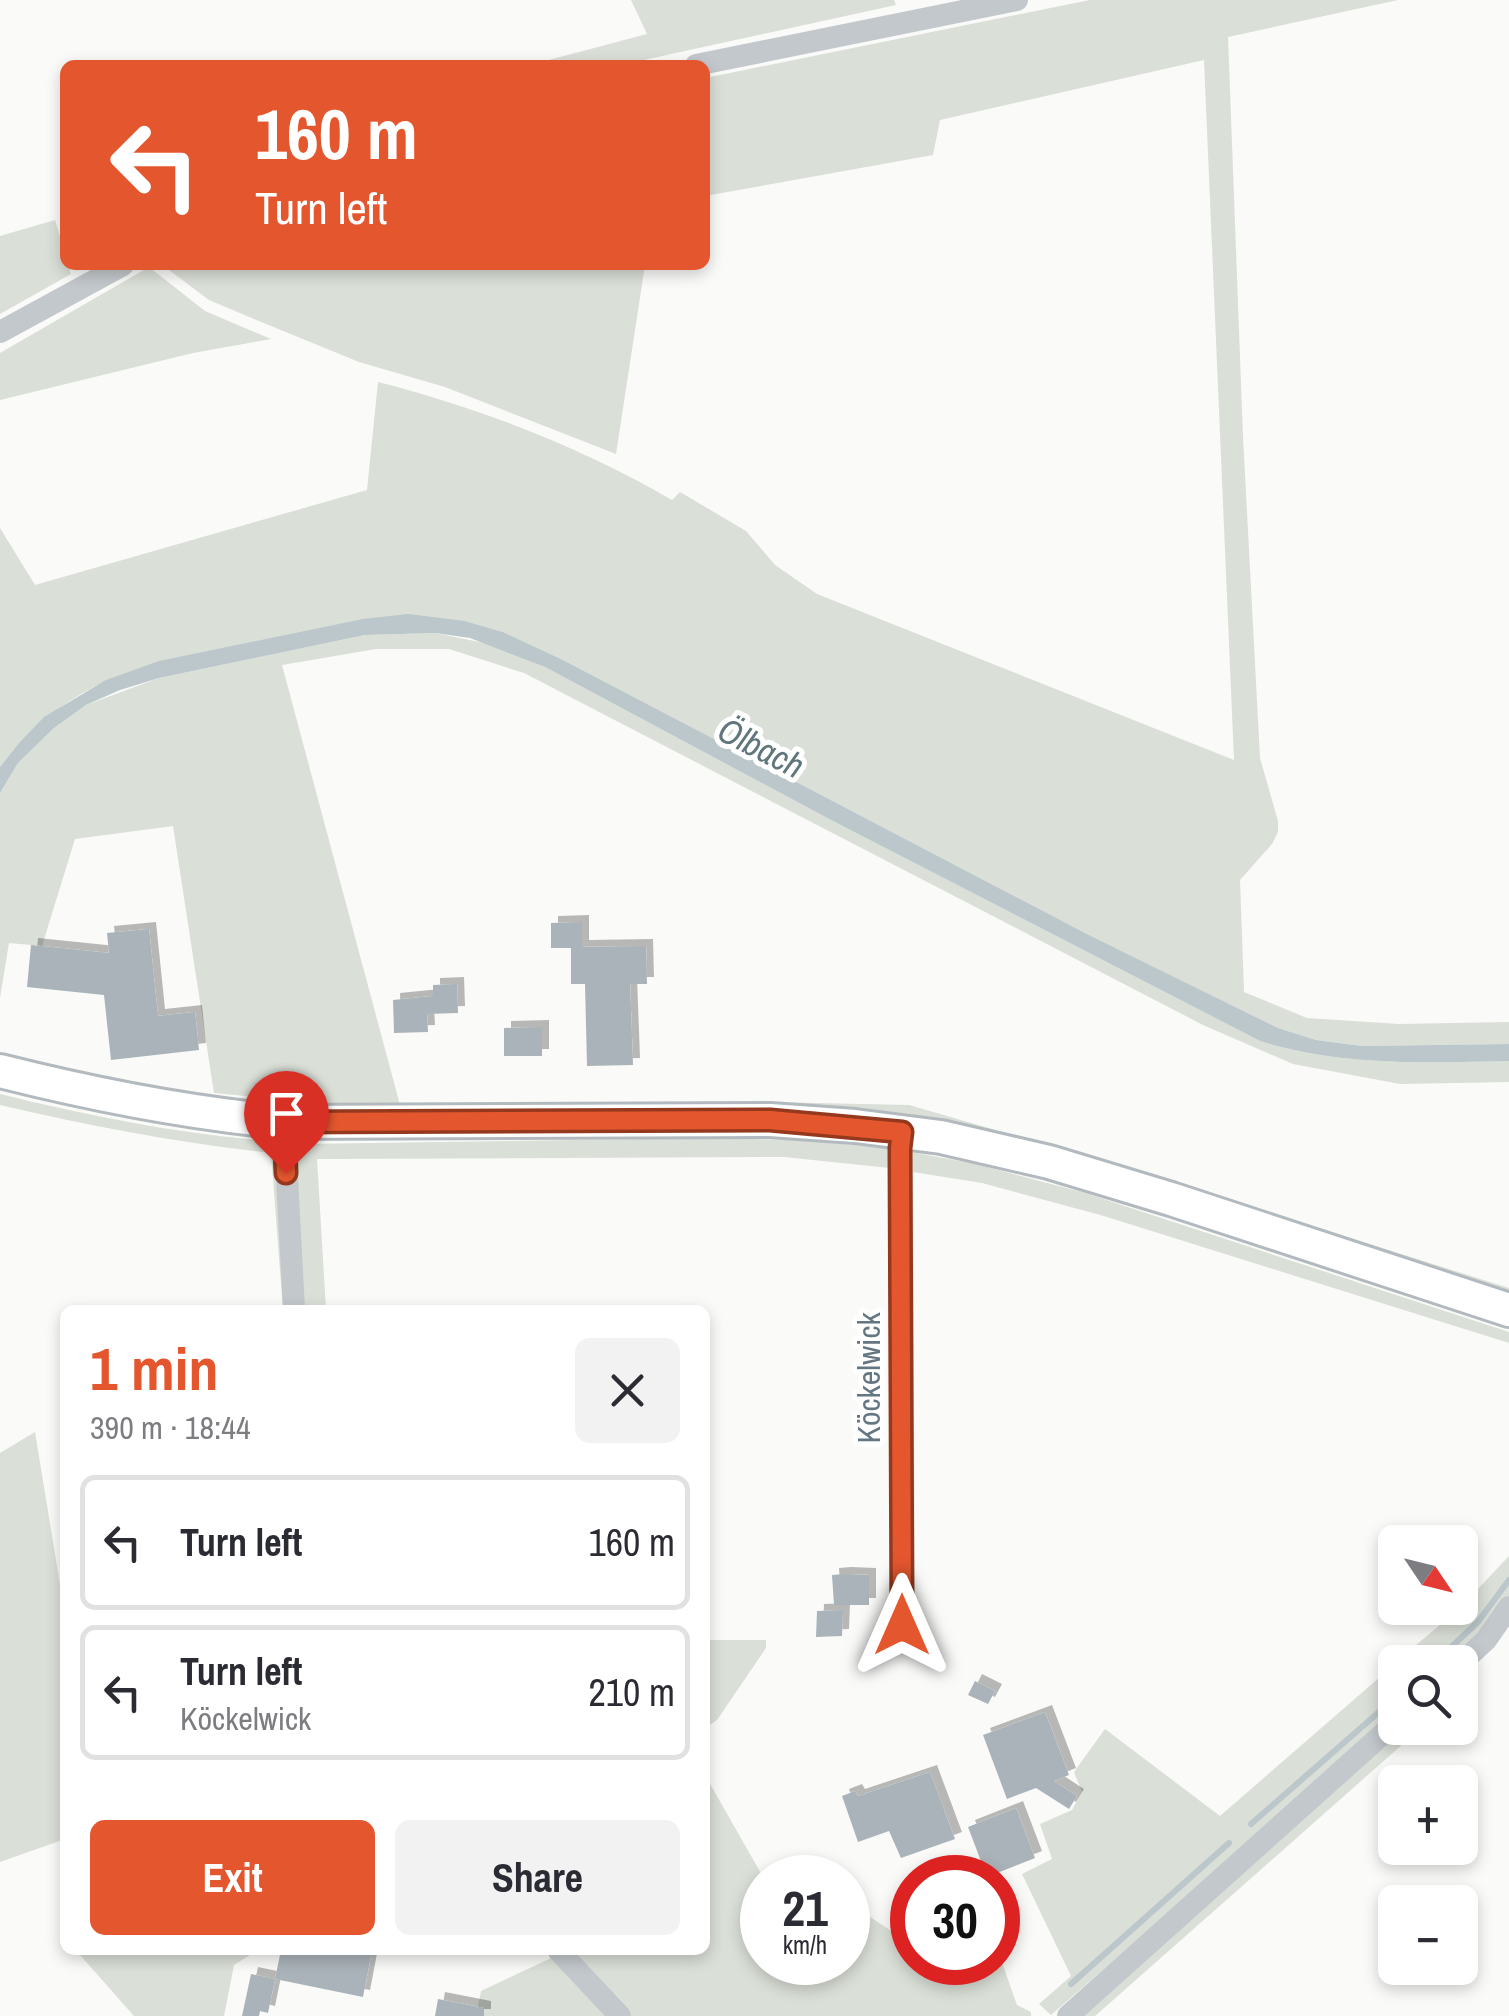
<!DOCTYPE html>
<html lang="en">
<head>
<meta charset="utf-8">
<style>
  :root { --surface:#fff; --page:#f2f2f3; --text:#2b2b33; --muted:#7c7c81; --line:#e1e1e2; --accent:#e4572e }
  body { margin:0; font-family:"Archivo Narrow",sans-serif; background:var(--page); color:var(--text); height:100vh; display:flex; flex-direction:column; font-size:38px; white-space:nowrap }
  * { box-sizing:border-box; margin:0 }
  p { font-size:32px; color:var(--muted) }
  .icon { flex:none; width:55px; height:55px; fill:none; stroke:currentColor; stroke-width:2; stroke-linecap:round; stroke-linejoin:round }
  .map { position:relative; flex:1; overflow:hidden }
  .details { position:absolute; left:60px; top:1305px; width:650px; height:650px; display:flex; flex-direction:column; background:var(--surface); border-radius:15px; box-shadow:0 5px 15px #0003 }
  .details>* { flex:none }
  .banner { position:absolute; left:60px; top:60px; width:650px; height:210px; border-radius:15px; box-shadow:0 5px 15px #0003; background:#e4572e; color:#fff; overflow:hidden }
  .needle { width:65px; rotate:125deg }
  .buttons { position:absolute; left:1378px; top:1525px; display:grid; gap:20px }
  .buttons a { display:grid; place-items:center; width:100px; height:100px; border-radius:15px; background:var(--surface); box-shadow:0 5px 15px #0003; font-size:50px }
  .speed { position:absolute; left:740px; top:1855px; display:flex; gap:20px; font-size:50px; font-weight:700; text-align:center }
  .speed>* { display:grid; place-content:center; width:130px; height:130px; border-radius:50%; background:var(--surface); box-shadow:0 5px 15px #0003; line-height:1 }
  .speed small { font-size:25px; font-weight:400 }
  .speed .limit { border:15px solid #d22; background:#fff; color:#111 }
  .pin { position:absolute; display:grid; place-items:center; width:85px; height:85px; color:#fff; margin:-102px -42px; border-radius:50% 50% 50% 0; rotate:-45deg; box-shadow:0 0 10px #0007 }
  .pin .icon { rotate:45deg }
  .me { position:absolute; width:110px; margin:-55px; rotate:0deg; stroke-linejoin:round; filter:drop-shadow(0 0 8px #0008) }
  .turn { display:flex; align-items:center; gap:35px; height:210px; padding:0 30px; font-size:45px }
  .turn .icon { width:130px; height:130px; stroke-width:2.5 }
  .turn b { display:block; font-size:70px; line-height:85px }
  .round { display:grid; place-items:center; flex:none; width:105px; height:105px; border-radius:15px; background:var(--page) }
  .head { display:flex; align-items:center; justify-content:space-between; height:170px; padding:0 30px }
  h1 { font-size:60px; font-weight:800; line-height:75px; color:var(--accent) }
  .primary-button { display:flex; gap:20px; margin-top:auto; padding:20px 30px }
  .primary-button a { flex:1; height:115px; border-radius:15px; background:var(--accent); color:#fff; font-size:40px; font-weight:800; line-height:115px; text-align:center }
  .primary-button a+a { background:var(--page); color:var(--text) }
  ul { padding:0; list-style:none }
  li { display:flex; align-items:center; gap:30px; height:135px; margin:0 20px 15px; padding:0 10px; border:5px solid var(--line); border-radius:15px }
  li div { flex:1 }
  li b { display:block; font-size:38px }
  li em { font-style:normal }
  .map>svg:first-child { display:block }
  .green { fill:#dadfd7 }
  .water { fill:#bbc7cb }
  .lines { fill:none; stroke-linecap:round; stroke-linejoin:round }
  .stream { stroke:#bbc7cb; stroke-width:6 }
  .building { fill:#aab3b9; filter:url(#shadow) }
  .secondary-casing { stroke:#b3babf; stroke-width:38 }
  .street { stroke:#c3c8cc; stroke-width:22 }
  .secondary { stroke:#fff; stroke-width:32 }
  .route-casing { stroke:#94391e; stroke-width:25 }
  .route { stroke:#e4572e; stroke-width:18 }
  .labels { text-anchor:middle; stroke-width:10; stroke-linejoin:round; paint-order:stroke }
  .street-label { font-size:32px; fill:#657683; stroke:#fff }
  .water-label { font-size:35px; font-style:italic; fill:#60757c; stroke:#fff }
</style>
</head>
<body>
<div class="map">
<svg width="1509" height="2016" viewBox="0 0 1509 2016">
  <defs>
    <filter id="shadow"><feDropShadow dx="7" dy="-7" stdDeviation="0" flood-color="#0004"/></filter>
  </defs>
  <rect width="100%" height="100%" fill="#fafaf8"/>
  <g class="green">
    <polygon points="631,0 894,0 896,5 621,65 541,65 541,62 647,34"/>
    <path d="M 1090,0 L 1398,0 L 1228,37 L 1243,437 L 1260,758 L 1278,821 L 1278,832 L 1272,844 L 1240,880 L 1244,992 L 1307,1018 L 1399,1024 L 1509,1022 L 1509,1044 L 1362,1046 L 1316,1040 L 1278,1028 L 1087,934 L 563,660 L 503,632 L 465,621 C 402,629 339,637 276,646 C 156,662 80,666 0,767 L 0,528 L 35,585 L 367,490 L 378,382 C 480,408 580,447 672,500 L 680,492 L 746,531 L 775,565 L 817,594 L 1234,760 L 1204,60 L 940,120 L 933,155 L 705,196 L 705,78 Z"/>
    <polygon points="55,220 65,253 65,265 68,265 71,274 0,314 0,236"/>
    <polygon points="168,265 645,265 616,454 445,387 359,362 254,319 209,300 169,270"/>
    <polygon points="149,267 205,311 271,339 193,353 0,400 0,353"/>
    <path d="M 435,633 L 489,644 L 545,667 L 831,820 L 1260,1041 C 1340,1066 1426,1063 1509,1061 L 1509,1082 L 1400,1084 L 1293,1064 L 1203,1025 L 524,673 L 449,649 L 376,649 L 282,665 L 400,1105 L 321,1103 L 214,1093 L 173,826 L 75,839 L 42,946 L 9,943 L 0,998 L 0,793 L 18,763 L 54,728 L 86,705 L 159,678 L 365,635 Z"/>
    <path d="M 0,1094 C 90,1116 178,1134 271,1141 L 276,1145 L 291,1310 L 283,1310 L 271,1153 C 179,1143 90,1126 0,1105 Z"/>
    <polygon points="769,1102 909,1105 1154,1176 1509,1288 1509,1301 1081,1160 575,1108 573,1103"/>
    <polygon points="710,1138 797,1140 890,1148 890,1168 784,1157 317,1159 326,1310 302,1310 294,1158 302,1144"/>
    <polygon points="911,1152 976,1164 1085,1193 1509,1332 1509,1343 1104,1216 982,1183 913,1172 915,1625 908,1624"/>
    <polygon points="35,1432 65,1615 65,1839 0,1862 0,1453"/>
    <polygon points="1509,1556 1509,1597 1454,1662 1396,1662 1460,1608"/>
    <polygon points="705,1640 766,1640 766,1648 717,1720 705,1728"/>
    <polygon points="1395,1664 1395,1715 1051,2015 1039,2004 1071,1976 1022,1874 1052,1859 1040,1824 1072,1810 1082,1792 1074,1772 1105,1729 1220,1816"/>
    <polygon points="1406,1728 1421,1728 1095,2016 1075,2016"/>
    <polygon points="705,1775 763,1877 762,1962 848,1962 848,1906 851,1904 912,1945 912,1962 998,1962 998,1951 1017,2005 1031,2012 1031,2016 629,2016 567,1950 705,1950"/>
    <polygon points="99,1950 258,1950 234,1965 224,2016 134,2016 80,1955"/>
    <polygon points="556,1953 616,2016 476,2016 481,1991 549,1959"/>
  </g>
  <path class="water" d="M 408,614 L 465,621 L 503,632 L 563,660 L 1087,934 L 1278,1028 L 1316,1040 L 1362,1046 L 1509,1044 L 1509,1061 C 1426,1063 1340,1066 1260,1041 L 831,820 L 545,667 L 470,638 L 435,633 L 365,635 L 159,678 L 120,690 L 86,705 L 54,728 L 18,763 L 0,793 L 0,767 L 20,742 L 44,717 L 106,680 L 159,661 L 363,619 Z"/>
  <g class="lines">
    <g class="stream">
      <polyline points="1435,1662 1478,1622 1509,1580"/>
      <polyline points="1251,1824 1395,1698"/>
      <polyline points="1071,1984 1229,1843"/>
    </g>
  </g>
  <g class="building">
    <polygon points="582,922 582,947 646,946 647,984 630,984 633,1065 587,1066 585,984 571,984 571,948 551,948 551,923"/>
    <polygon points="149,929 158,1016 195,1012 199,1050 111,1060 104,995 27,987 31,945 109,953 107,933"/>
    <polygon points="457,984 458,1013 427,1014 428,1032 394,1033 393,1000 433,996 433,985"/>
    <polygon points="542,1027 542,1056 504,1056 504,1028"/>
    <polygon points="844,1574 869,1575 869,1605 834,1605 832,1575"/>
    <polygon points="843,1610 842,1636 816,1637 817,1611"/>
    <polygon points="975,1681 995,1691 988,1704 968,1695"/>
    <polygon points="1045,1712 1069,1775 1054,1781 1077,1796 1069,1809 1036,1788 1007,1799 983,1735"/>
    <polygon points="930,1772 955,1839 901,1858 889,1831 858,1842 842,1796 855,1791 858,1796"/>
    <polygon points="1016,1808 1035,1858 987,1877 968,1827"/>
    <polygon points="281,1950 372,1950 363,1997 275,1979"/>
    <polygon points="251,1974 275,1979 268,2013 260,2011 259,2016 242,2016"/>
    <polygon points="438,1999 484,2008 484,2016 435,2016"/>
  </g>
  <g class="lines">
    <defs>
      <path id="secondary" d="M 0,1071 C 95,1095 187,1113 284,1122 L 770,1120 L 855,1126 L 941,1137 L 1049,1162 L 1171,1199 L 1509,1310"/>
    </defs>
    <use href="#secondary" class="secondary-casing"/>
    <g class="street">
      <polyline points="696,65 1017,0"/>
      <polyline points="0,332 123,265"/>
      <polyline points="284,1122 294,1310"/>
      <polyline points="902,1132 900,1148 903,1625"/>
      <polyline points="1460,1664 1486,1640 1509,1607"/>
      <polyline points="558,1950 620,2016"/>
      <polyline points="1068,2016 1395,1723"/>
    </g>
    <use href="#secondary" class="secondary"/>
  </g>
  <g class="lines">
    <defs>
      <polyline id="route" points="286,1173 284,1122 770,1120 902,1132 900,1148 902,1625"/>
    </defs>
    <use href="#route" class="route-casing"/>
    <use href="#route" class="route"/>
  </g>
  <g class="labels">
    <g class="street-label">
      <text transform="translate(869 1378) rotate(-90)" y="11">Köckelwick</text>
    </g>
    <g class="water-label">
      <text transform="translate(761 748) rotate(27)" y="12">Ölbach</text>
    </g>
  </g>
</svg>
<div class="buttons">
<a><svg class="needle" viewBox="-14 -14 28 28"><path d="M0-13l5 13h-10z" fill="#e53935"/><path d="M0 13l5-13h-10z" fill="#7c7c81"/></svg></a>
<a><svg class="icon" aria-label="search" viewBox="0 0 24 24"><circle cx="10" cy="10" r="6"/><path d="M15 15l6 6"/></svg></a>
<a>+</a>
<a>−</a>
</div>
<div class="speed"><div>21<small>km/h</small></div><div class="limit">30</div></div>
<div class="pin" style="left:286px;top:1173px;background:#d93025"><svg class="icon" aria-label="arrive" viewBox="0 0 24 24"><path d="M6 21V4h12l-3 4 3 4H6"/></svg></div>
<svg class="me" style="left:902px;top:1625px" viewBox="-20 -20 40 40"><path d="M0-17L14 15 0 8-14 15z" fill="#e4572e" stroke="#fff" stroke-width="4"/></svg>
<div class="banner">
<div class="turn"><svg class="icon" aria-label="left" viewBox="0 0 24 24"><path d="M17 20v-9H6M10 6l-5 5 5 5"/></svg><div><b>160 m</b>Turn left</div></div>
</div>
<section class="details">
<div class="head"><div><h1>1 min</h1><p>390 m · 18:44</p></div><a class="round"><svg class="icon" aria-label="close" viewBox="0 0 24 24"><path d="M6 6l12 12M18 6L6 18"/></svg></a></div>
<ul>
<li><svg class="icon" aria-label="left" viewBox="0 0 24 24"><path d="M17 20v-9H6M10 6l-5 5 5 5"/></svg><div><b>Turn left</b></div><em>160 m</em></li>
<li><svg class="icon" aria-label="left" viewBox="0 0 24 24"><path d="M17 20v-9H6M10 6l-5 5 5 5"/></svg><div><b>Turn left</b><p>Köckelwick</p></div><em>210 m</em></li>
</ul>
<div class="primary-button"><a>Exit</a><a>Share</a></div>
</section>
</div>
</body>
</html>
